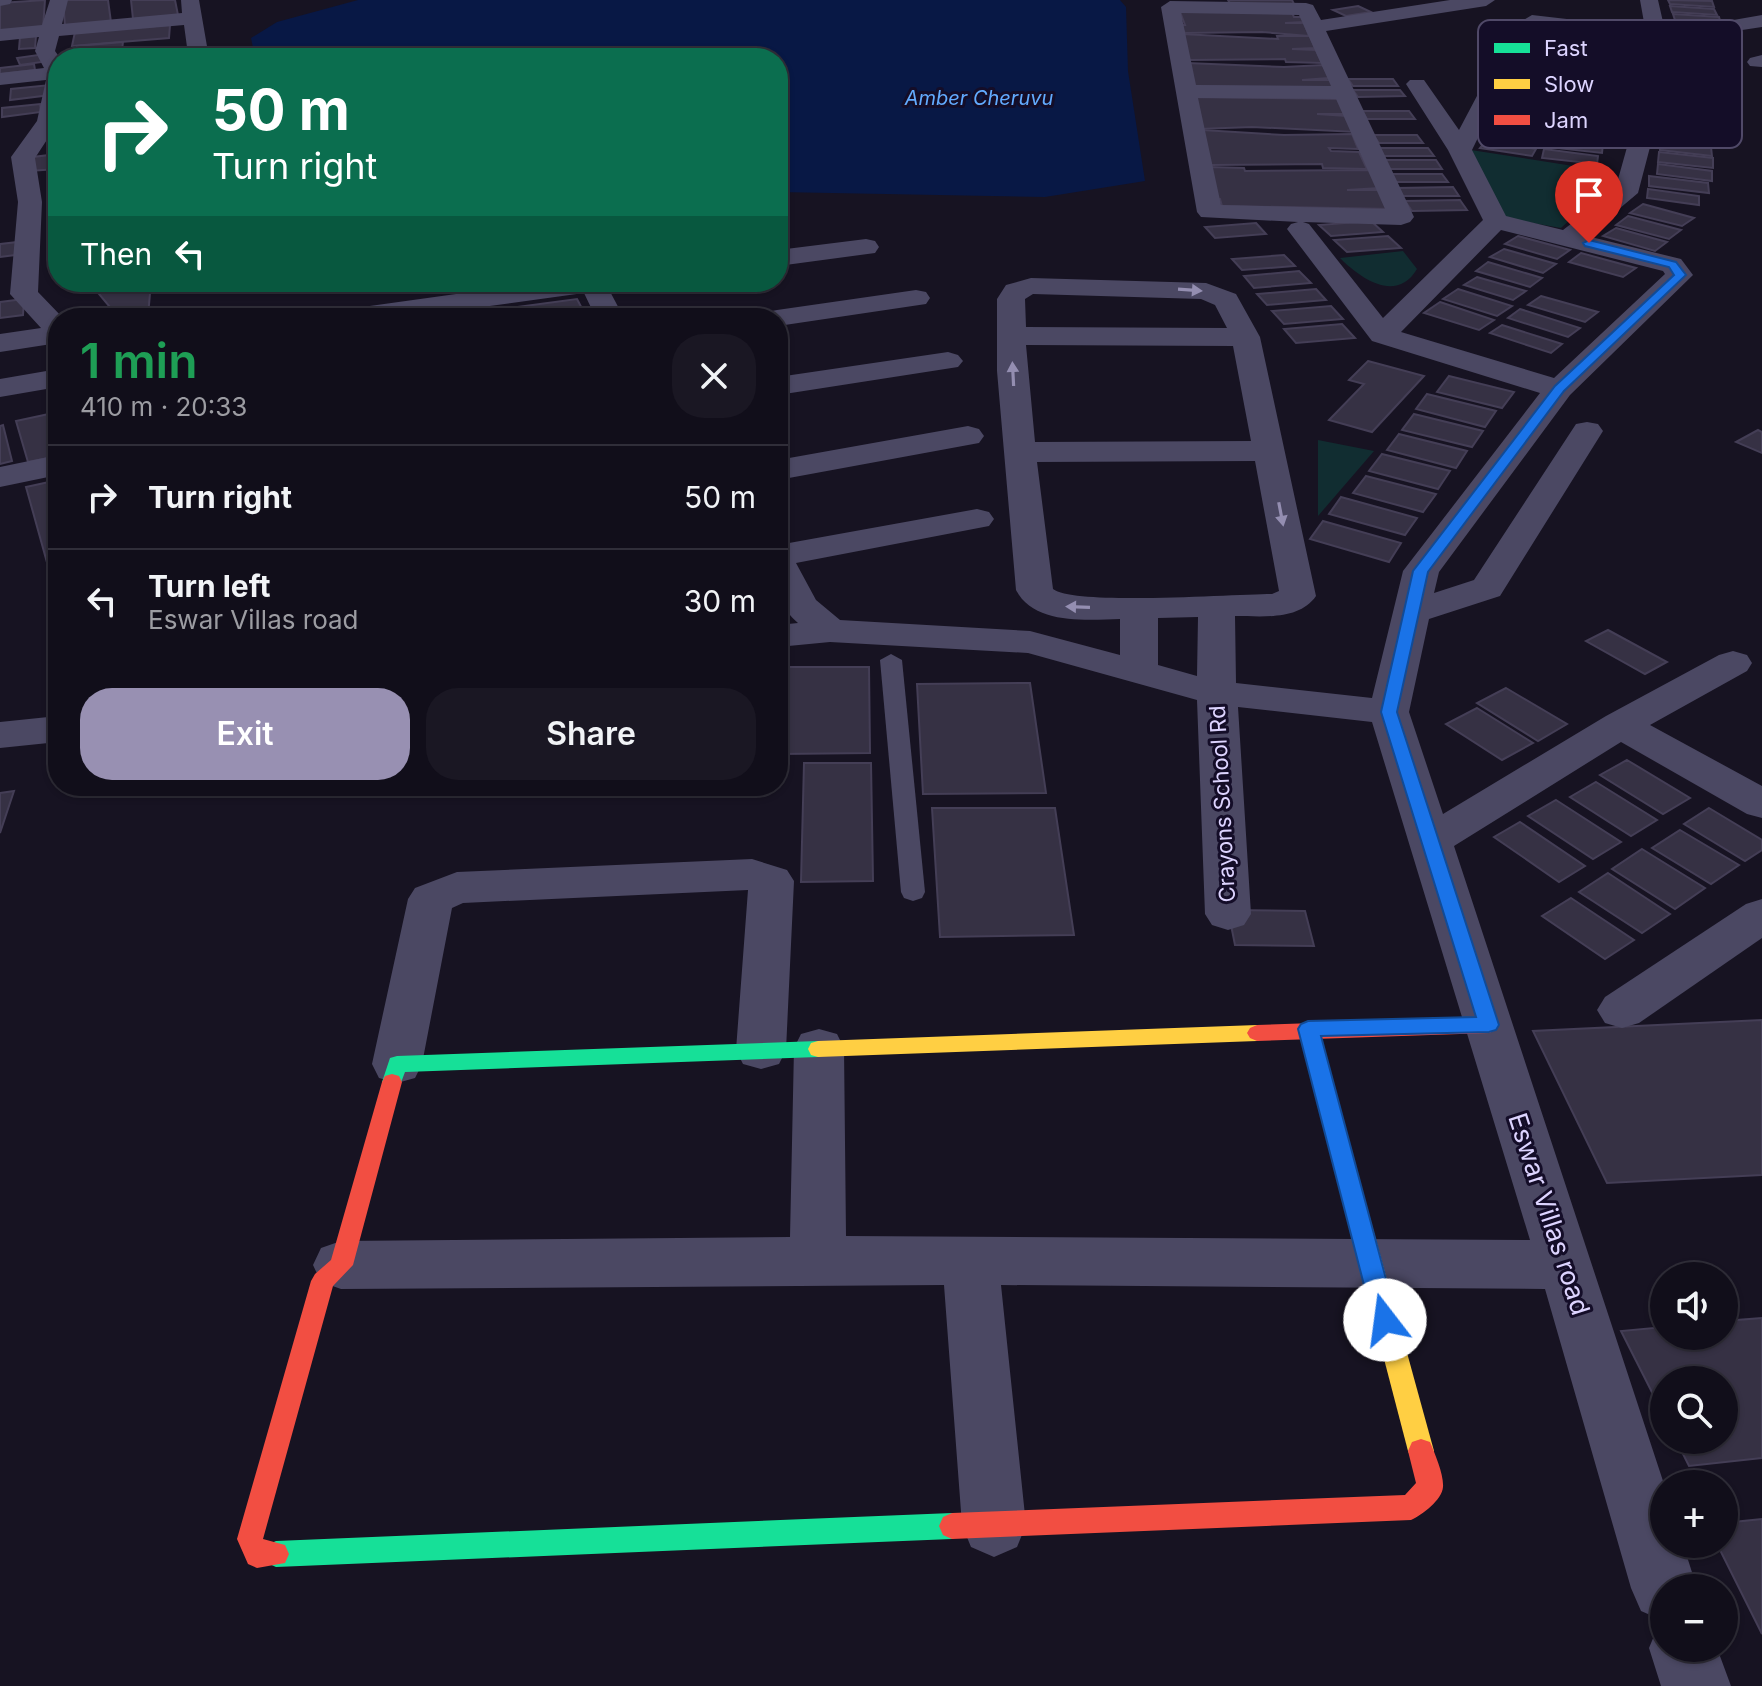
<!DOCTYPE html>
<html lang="en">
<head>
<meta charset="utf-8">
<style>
  :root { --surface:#110e1a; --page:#1a1723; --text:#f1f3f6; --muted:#9c9ca2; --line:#302e39; --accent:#9890b2 }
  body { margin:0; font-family:Inter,sans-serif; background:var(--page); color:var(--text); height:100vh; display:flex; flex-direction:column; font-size:30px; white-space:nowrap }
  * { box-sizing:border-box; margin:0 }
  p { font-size:26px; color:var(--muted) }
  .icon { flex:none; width:44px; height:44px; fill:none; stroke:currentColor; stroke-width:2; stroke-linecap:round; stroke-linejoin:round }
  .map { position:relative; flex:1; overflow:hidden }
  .panel { position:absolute; left:48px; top:308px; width:740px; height:488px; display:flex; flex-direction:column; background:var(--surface); border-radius:32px; box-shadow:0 2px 6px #0004,0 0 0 2px var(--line) }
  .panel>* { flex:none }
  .hud { position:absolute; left:48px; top:48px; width:740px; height:244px; border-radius:32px; box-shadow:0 2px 6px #0004,0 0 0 2px var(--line); background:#0b6e4f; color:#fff; overflow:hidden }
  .buttons { position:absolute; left:1650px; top:1262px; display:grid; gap:16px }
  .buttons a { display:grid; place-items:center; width:88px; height:88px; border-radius:50%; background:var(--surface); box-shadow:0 2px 6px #0004,0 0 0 2px var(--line); font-size:40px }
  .pin { position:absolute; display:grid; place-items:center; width:68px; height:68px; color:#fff; margin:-82px -34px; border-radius:50% 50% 50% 0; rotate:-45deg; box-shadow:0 0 8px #0007 }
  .pin .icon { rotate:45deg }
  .me { position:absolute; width:88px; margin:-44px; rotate:345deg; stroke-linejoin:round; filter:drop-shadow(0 0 6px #0008) }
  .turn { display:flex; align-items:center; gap:28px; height:168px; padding:0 32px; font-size:36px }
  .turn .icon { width:104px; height:104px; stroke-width:2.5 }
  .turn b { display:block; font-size:56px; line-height:68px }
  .then { display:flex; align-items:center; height:76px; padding:0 32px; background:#0003; gap:16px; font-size:30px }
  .round { display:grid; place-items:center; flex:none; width:84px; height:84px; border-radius:32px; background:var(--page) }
  .summary { display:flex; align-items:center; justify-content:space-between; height:136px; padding:0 32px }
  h1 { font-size:48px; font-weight:600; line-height:60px; color:#1e9e55 }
  .primary-button { display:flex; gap:16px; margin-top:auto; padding:16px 32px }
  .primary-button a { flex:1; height:92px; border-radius:32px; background:var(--accent); color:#fff; font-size:32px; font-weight:600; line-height:92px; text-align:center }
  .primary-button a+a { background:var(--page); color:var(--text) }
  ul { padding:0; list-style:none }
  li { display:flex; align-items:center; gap:24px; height:104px; padding:0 32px; border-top:2px solid var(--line) }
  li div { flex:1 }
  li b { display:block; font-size:30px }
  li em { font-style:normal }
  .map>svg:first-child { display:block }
  .green { fill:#112d31 }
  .water { fill:#081845 }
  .building { fill:#363144; stroke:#443e56; stroke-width:2 }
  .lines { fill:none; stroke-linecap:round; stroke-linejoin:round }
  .lane { fill:#4b4863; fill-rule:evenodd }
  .street { fill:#4b4863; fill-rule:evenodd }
  .fast { fill:#16e098; fill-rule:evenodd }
  .slow { fill:#ffcf43; fill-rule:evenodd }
  .jam { fill:#f24e42; fill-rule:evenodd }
  .oneway { fill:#948eb1 }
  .route { fill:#1a73e8; stroke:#114b97; stroke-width:2 }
  .labels { text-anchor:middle; stroke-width:6; stroke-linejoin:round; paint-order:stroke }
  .far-water-label { font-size:20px; font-style:italic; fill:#62abff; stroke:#140d28 }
  .street-label { font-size:22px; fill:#ddd4ff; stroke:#140d28 }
  .near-street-label { font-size:26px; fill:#ddd4ff; stroke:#140d28 }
  .key { fill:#140d28; stroke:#504968; stroke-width:2 }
  .key-label { font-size:22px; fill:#ddd4ff }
</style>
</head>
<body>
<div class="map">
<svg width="1762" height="1686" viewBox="0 0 1762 1686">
  <rect width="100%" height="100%" fill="#171322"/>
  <g class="green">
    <polygon points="1471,150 1605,171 1603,189 1561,228 1504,218"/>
    <path d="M 1403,251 L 1417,269 C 1396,304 1360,278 1340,258 Z"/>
    <polygon points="1318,440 1374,451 1318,516"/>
  </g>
  <polygon class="water" points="358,0 1120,0 1126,7 1128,71 1145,181 1045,197 778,192 778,58 255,57 251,38 277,22"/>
  <g class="building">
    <polygon points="45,0 43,28 0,32 0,3"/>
    <polygon points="63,0 108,0 111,22 65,26"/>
    <polygon points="131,0 175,0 178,15 133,19"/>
    <polygon points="1228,0 1292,0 1294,4 1231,5"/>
    <polygon points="1668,0 1712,1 1714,7 1670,4"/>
    <polygon points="1358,6 1371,12 1346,16 1333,10"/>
    <polygon points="1670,6 1714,9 1717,15 1672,12"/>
    <polygon points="1179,9 1291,11 1294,17 1302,17 1304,22 1285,23 1304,23 1309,36 1262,32 1185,33 1180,25 1185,25"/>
    <polygon points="1673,14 1719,17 1721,24 1675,20"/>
    <polygon points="170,25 169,38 72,46 75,32"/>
    <polygon points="1182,34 1278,39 1277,36 1310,36 1315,48 1292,49 1316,50 1322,63 1286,62 1285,59 1188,60"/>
    <polygon points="36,36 35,48 19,49 20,37"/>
    <polygon points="123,42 121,58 74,58 77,46"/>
    <polygon points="45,54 49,61 20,65 17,58"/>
    <polygon points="1187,63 1284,67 1323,65 1329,78 1302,80 1330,80 1336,88 1188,86"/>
    <polygon points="34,64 35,70 0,74 0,68"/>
    <polygon points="1348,79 1393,79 1398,86 1353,86"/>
    <polygon points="50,85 50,95 10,100 11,89"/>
    <polygon points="1353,90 1400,90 1405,96 1358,97"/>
    <polygon points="1193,97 1339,99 1347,114 1317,114 1347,116 1356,132 1252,127 1199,129"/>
    <polygon points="40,104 41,112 2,117 2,108"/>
    <polygon points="1362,111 1409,111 1415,119 1367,119"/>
    <polygon points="1202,130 1284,135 1352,134 1358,149 1329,148 1331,151 1359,152 1367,169 1323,168 1322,164 1211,165"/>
    <polygon points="1373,135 1417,135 1423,143 1379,143"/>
    <polygon points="1549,138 1603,144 1602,153 1547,147"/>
    <polygon points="1486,141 1536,149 1532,156 1480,148"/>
    <polygon points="1660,141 1711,147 1712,156 1660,150"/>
    <polygon points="1378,148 1428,148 1434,156 1384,156"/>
    <polygon points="1544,149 1598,156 1597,164 1542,158"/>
    <polygon points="1659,152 1713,158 1713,168 1658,162"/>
    <polygon points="58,154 58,169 29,171 33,157"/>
    <polygon points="1384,160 1436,160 1442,169 1390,169"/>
    <polygon points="1658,164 1712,171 1712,181 1657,174"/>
    <polygon points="1210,167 1244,168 1245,171 1371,170 1380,188 1347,190 1381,190 1391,209 1222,206 1220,199 1214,199"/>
    <polygon points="1391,174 1442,174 1448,182 1396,182"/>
    <polygon points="1649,176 1708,183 1709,193 1649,186"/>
    <polygon points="1453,187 1459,196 1403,196 1398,188"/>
    <polygon points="1648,189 1699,196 1699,205 1647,198"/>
    <polygon points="1460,200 1467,210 1412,211 1405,201"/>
    <polygon points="1643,204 1694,218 1682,226 1630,213"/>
    <polygon points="1628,216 1681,230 1669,239 1616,225"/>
    <polygon points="1371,221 1383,232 1331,236 1319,225"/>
    <polygon points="1256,223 1266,234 1215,238 1205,227"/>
    <polygon points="1616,228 1667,242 1655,251 1603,236"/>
    <polygon points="1388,236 1401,248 1347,252 1334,240"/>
    <polygon points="1518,236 1570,250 1557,259 1505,244"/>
    <polygon points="18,242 15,255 0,257 0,244"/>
    <polygon points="1504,249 1556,264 1543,273 1490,257"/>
    <polygon points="1581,253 1636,268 1623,277 1569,262"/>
    <polygon points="1284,255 1295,266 1242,270 1232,259"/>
    <polygon points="1488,262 1542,278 1530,287 1476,271"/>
    <polygon points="1299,271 1311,283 1254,288 1244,276"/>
    <polygon points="1477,277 1526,291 1513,300 1464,285"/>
    <polygon points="89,282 151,282 148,316 119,318"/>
    <polygon points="1316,289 1326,300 1267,305 1257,294"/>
    <polygon points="1458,289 1512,306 1497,316 1443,299"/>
    <polygon points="1541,296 1598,312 1585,322 1528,305"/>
    <polygon points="24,299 23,315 0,318 0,302"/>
    <polygon points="577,299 587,318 437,318"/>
    <polygon points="1440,302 1494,320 1479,330 1424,313"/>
    <polygon points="1331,306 1343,319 1284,324 1272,311"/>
    <polygon points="1520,309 1580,328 1568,337 1508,318"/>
    <polygon points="1342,324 1355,338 1296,343 1284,329"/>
    <polygon points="1502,325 1562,344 1551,353 1490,333"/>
    <polygon points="1368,361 1424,376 1372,432 1329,420 1364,384 1349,380"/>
    <polygon points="1449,376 1514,392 1502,408 1437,392"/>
    <polygon points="1427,394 1496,411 1485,427 1416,409"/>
    <polygon points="58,412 58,456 28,462 16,421"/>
    <polygon points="1414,414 1483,431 1472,447 1402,430"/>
    <polygon points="3,425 12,461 0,464 0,426"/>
    <polygon points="1758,430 1762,432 1762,453 1736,442"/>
    <polygon points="1399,434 1467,451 1456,468 1387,450"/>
    <polygon points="1382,454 1450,471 1438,489 1369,471"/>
    <polygon points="1366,476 1436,494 1423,512 1353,493"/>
    <polygon points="58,480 58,602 26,487"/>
    <polygon points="1341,497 1417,518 1405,535 1329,514"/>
    <polygon points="1323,521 1401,543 1389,562 1310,539"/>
    <polygon points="1608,630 1667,662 1645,674 1586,641"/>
    <polygon points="784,667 869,667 870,753 780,754"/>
    <polygon points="1030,683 1046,793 923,794 917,684"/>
    <polygon points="1506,688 1567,724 1538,741 1477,703"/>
    <polygon points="1477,708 1533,743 1502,760 1446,724"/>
    <polygon points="1627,760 1690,798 1663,814 1600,775"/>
    <polygon points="804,763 871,763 873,881 801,882"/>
    <polygon points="1596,782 1657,820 1631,836 1570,797"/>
    <polygon points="14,791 0,833 0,793"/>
    <polygon points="1556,800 1621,842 1593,859 1528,816"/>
    <polygon points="932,808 1055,808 1074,935 940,937"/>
    <polygon points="1709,808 1762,840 1762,850 1745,861 1684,824"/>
    <polygon points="1520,822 1585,866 1559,882 1494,837"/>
    <polygon points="1680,830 1739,865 1711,884 1652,848"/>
    <polygon points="1642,849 1705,888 1675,909 1612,869"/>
    <polygon points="1608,873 1670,914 1642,933 1579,892"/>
    <polygon points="1571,898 1634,940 1605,959 1542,916"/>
    <polygon points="1228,910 1305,911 1314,946 1235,945"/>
    <polygon points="1762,1020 1762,1175 1607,1183 1533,1031"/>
    <polygon points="1762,1318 1762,1458 1689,1466 1676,1440 1724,1440 1724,1380 1664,1380 1664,1416 1621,1331 1664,1327 1664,1336 1724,1336 1724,1321"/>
    <polygon points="1762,1519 1762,1634 1717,1544 1724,1544 1724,1523"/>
  </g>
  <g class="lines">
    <polygon class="lane" points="891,654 902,660 925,892 922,898 913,901 904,898 901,892 880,660"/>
    <g class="street">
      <polygon points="0,0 12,0 10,4 0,6"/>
      <polygon points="50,0 68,0 62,24 182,13 181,0 199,0 208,52 198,58 125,58 135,52 187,47 184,25 59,36 55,51 60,58 58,123 35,158 42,202 38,292 63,318 58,318 58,343 0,352 0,334 41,328 10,294 18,202 11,157 37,121 46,80 0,85 0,73 44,68 35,51 39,37 0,41 0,29 42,25"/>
      <path d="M 1450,0 L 1495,0 L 1486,6 L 1326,31 L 1414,217 L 1410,222 L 1401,225 L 1303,222 L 1309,224 L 1383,318 L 1483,220 L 1448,150 L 1406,84 L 1410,80 L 1424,80 L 1459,130 L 1497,58 L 1518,55 L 1646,71 L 1646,40 L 1532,27 L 1522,21 L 1532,15 L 1645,28 L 1640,0 L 1658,0 L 1666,35 L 1667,73 L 1726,81 L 1737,87 L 1726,93 L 1666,86 L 1638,193 L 1587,236 L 1681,259 L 1693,275 L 1570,395 L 1439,572 L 1434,593 L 1474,580 L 1576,424 L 1587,422 L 1598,424 L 1603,431 L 1500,596 L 1429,619 L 1409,712 L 1443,814 L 1606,716 L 1719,655 L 1733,651 L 1747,655 L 1752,663 L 1747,671 L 1650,725 L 1762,786 L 1762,818 L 1747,814 L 1621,742 L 1454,846 L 1664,1484 L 1664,1544 L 1683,1544 L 1697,1588 L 1664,1588 L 1664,1621 L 1641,1611 L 1631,1588 L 1545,1289 L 1001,1285 L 1026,1525 L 1017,1547 L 994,1557 L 971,1547 L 962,1525 L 944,1285 L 341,1289 L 321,1282 L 313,1265 L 321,1248 L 341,1241 L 790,1237 L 794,1048 L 801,1034 L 819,1029 L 837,1034 L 844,1048 L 846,1236 L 1530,1240 L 1372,722 L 1238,707 L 1251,914 L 1244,925 L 1228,930 L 1212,925 L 1205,914 L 1197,700 L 1028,653 L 830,642 L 778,647 L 778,625 L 798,623 C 771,599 778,578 778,545 L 977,509 L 989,512 L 994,519 L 989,526 L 796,563 L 816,600 L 840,620 L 1030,631 L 1120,655 L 1120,619 C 1087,620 1034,625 1016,590 L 997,371 L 997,299 L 1006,285 L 1031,278 L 1206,283 L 1236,294 L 1260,337 L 1316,596 C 1299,621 1261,616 1235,616 L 1236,683 L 1372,698 L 1403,571 L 1540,393 L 1372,341 L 1287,229 L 1291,224 L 1298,222 L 1201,217 L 1197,212 L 1161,7 L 1170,1 L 1306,3 L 1313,5 L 1321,20 ZM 1181,13 L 1299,15 L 1331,86 L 1196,85 ZM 1518,67 L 1645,83 L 1615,190 L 1563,230 L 1506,216 L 1472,150 L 1512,68 ZM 1198,98 L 1336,99 L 1385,209 L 1221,205 ZM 1501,230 L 1663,271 L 1665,274 L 1554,378 L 1401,332 ZM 1033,294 L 1201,299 L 1215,305 L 1227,328 L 1026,327 L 1025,299 ZM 1026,345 L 1233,346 L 1251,441 L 1035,442 ZM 1255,461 L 1279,591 L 1272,594 C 1233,594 1076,606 1053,589 L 1037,462 ZM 1198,617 L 1197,676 L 1158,665 L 1158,618 Z"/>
      <polygon points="1762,15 1762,27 1729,32 1719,26 1722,22"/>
      <polygon points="1762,55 1762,67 1750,66 1747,62 1750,58"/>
      <polygon points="866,239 875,241 879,247 875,253 778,266 778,250"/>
      <polygon points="307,282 362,282 358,288 319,293 309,291 305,285"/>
      <polygon points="543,282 605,282 624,318 596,318 584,293 402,318 327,318 331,312 341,310"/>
      <polygon points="916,290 926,292 930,298 926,304 778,326 778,318 763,318 767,312 777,310"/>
      <polygon points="948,352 958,355 963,361 958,367 778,395 778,377"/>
      <polygon points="58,369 58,387 0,397 0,379"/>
      <polygon points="968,426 979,429 984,436 979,443 778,480 778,460"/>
      <polygon points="58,455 58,475 0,487 0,467"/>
      <polygon points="58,716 58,742 0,748 0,722"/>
      <polygon points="752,859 787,870 794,881 786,1050 779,1064 761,1069 743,1064 736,1050 748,890 463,903 452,908 422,1064 415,1078 397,1083 379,1078 372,1064 408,899 415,888 457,872"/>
      <polygon points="1762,899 1762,938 1639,1023 1622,1028 1605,1023 1597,1010 1605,997 1746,904"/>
      <polygon points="1664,1622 1664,1648 1717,1648 1731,1686 1661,1686 1649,1648 1659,1624"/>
    </g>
    <g class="fast">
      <polygon points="818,1041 825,1043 828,1049 825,1055 818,1057 405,1072 399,1088 392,1090 385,1088 382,1082 390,1058 397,1056"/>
      <polygon points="952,1513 961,1517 965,1526 961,1535 952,1539 276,1567 267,1563 263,1554 267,1545 276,1541"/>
    </g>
    <g class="slow">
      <polygon points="1308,1021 1315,1024 1318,1029 1434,1451 1430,1460 1421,1463 1412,1460 1408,1451 1298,1029 1301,1024"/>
      <polygon points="1257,1025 1264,1028 1267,1033 1264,1038 1257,1041 818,1057 811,1055 808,1049 811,1043 818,1041"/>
    </g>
    <g class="jam">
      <polygon points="1489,1017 1496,1020 1499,1025 1496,1030 1489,1033 1257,1041 1250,1038 1247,1033 1250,1028 1257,1025"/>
      <polygon points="392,1074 399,1076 402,1082 353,1265 333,1286 263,1539 285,1545 289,1554 285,1563 257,1568 248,1564 237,1539 311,1281 315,1274 331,1260 382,1082 385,1076"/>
      <path d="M 1421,1439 L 1430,1442 C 1435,1454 1444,1475 1443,1487 C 1442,1500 1422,1515 1411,1520 L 952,1539 L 943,1535 L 939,1526 L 943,1517 L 952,1513 L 1405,1495 L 1416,1483 L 1408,1451 L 1412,1442 Z"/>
    </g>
  </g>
  <defs><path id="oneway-solid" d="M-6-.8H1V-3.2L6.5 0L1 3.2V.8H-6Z" transform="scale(2)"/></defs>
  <g class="oneway">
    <use href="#oneway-solid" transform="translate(1190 290) rotate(4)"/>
    <use href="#oneway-solid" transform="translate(1013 374) rotate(-93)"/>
    <use href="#oneway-solid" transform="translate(1281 514) rotate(79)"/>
    <use href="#oneway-solid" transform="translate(1078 607) rotate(-178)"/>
  </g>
  <polygon class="route" points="1589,240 1676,262 1686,275 1564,391 1428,572 1397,712 1499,1025 1496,1030 1489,1032 1321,1036 1397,1320 1394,1327 1385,1330 1377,1327 1373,1320 1298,1029 1301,1024 1308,1021 1476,1017 1381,712 1413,571 1555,386 1674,275 1669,267 1585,246 1583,243"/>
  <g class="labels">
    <g class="far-water-label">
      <text x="979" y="105">Amber Cheruvu</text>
    </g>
    <g class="street-label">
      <text transform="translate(1222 804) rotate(-93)" y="8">Crayons School Rd</text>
    </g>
    <g class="near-street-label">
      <text transform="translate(1549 1214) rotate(72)" y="9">Eswar Villas road</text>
    </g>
  </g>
  <rect x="1478" y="20" width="264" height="128" rx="12" class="key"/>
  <rect x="1494" y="43" width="36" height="10" fill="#16e098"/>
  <rect x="1494" y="79" width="36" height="10" fill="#ffcf43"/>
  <rect x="1494" y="115" width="36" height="10" fill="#f24e42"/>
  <g class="key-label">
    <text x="1544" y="56">Fast</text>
    <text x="1544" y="92">Slow</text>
    <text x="1544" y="128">Jam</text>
  </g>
</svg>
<div class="buttons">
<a><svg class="icon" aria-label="sound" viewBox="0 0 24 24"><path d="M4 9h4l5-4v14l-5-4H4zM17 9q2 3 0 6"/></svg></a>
<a><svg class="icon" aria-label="search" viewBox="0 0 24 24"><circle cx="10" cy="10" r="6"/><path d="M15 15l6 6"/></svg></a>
<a>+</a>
<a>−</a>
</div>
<div class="pin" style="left:1589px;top:243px;background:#d93025"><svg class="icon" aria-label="arrive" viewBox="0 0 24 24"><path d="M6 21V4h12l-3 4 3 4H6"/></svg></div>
<svg class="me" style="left:1385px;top:1320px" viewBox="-20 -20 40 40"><circle r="19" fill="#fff"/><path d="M0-13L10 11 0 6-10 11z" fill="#1a73e8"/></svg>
<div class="hud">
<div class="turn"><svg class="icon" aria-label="right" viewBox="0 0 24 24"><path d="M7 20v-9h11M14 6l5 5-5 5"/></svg><div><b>50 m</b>Turn right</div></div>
<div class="then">Then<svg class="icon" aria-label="left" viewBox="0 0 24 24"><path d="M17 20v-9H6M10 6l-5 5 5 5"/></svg></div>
</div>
<section class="panel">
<div class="summary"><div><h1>1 min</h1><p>410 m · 20:33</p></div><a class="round"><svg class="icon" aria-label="close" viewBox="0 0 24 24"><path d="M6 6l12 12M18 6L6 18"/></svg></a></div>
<ul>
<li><svg class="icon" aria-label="right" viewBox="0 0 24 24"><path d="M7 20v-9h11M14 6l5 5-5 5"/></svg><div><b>Turn right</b></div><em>50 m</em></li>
<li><svg class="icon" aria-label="left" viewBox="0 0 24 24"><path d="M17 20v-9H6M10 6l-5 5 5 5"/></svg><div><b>Turn left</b><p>Eswar Villas road</p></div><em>30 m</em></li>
</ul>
<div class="primary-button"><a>Exit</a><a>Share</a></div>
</section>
</div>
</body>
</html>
